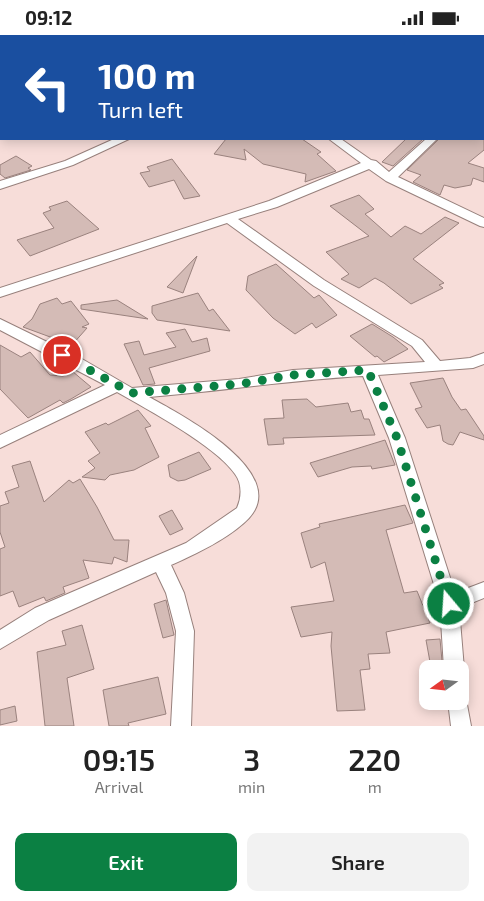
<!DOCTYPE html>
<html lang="en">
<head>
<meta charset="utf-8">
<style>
  :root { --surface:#fff; --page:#f2f2f2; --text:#222; --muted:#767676; --accent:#0b8043 }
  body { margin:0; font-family:"Exo 2",sans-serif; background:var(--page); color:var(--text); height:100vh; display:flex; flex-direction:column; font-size:19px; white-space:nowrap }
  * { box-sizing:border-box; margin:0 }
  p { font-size:16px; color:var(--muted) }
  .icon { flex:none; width:28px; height:28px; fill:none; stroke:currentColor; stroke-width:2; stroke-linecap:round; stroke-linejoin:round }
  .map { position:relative; height:691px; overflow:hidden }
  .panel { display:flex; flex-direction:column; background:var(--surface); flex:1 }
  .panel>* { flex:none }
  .hud { position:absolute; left:0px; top:0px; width:485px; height:105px; box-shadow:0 2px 12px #0003; background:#1a4fa0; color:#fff; overflow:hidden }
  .needle { width:32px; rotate:255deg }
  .tools { position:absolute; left:419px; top:625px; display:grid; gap:10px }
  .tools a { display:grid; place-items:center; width:50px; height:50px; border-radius:10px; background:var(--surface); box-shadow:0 2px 12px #0003; font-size:25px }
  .pin { position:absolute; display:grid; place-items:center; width:42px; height:42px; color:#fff; margin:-21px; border:2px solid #fff; border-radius:50%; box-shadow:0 1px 5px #0007 }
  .me { position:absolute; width:55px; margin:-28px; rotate:342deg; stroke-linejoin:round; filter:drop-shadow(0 0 4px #0008) }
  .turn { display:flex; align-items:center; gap:18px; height:105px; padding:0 15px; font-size:22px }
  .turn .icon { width:65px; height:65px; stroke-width:2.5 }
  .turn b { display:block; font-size:35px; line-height:42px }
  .eta { display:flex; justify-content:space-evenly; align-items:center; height:85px; text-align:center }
  .eta b { font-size:30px; font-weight:600; line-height:35px }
  .button { display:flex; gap:10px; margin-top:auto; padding:10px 15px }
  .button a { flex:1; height:58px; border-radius:10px; background:var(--accent); color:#fff; font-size:20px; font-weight:600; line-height:58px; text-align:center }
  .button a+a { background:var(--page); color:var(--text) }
  .status { display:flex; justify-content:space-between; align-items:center; height:35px; padding:0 25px; background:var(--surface); direction:ltr }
  .status svg { height:14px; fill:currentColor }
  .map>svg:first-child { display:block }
  .building { fill:#d4bbb6; stroke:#9a827e }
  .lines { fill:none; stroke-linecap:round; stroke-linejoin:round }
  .minor-casing { stroke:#97807c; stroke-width:2 }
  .minor { fill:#fff; fill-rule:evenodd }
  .route { stroke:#0b8043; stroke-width:9; stroke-dasharray:0 16.2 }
</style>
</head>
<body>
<div class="status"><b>09:12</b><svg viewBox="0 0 49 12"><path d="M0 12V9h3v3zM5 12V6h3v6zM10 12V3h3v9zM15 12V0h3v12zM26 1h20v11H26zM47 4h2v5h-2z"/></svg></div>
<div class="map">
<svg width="484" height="691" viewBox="0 0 484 691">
  <rect width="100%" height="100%" fill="#f7ddd9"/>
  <g class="building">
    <polygon points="226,104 302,104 321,117 317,119 336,136 305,147 306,139 263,129 244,114 246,125 214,119"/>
    <polygon points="406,104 423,104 393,131 382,127"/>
    <polygon points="439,104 484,104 484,115 468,128 484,133 484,147 473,143 471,150 455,153 444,150 440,160 413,147 421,140 407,135"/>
    <polygon points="16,121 32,131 28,133 31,135 5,143 0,139 0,130"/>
    <polygon points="172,124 200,161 184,164 174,145 149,152 140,138 150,136 147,132"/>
    <polygon points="359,160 374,174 365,179 391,202 405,191 421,199 445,182 459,188 413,224 444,248 439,250 443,253 411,269 384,248 375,243 359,253 341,244 349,239 326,217 369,201 330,171"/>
    <polygon points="67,166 99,194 30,221 17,205 54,193 43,178 51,175 49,172"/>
    <polygon points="197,221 183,258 167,252"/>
    <polygon points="276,229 314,263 319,260 337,280 316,293 312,288 295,299 273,283 246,255 248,241"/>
    <polygon points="198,258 209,276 213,274 230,296 157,285 152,278 152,271"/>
    <polygon points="57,263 62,269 71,266 89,289 82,292 87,293 72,310 23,292 32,284 40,269"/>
    <polygon points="117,265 148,284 81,274 81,270"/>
    <polygon points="372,289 393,302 408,314 384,327 377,321 375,322 350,301"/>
    <polygon points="185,294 192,307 207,303 210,316 149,333 155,349 143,350 124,309 139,306 144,320 176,312 166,298"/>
    <polygon points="0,310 21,322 30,317 50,340 63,341 72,336 91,352 71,364 63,368 60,365 28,383 0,354"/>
    <polygon points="443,343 452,362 461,375 466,374 484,401 484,405 460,397 453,410 448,409 443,406 440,390 427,393 415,374 422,372 410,348"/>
    <polygon points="307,364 316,372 348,368 351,377 361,375 364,384 369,384 375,400 283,403 284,409 268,410 264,384 284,383 282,365"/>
    <polygon points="138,375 151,391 145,393 159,422 134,435 110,440 105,445 82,442 95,433 88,426 100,418 85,397 106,388 108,390"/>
    <polygon points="385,405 395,430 372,434 371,431 352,432 318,442 310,428"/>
    <polygon points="199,417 211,434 185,445 178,446 170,442 168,430"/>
    <polygon points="30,426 44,467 69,445 73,448 80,444 97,472 114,505 129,505 127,527 114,522 112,529 83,525 89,543 63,552 65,558 46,566 44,562 19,572 13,556 0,561 0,514 5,512 0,497 0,471 9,468 5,457 19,452 12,431"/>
    <polygon points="405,470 413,488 386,495 404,558 417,556 430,588 386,597 390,618 368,619 370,634 360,635 365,675 337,676 331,611 332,597 301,602 291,572 334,566 325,527 311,533 301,498 320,492 319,489"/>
    <polygon points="172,475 183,494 170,500 159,481"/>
    <polygon points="166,565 174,600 163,603 154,569"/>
    <polygon points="82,590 94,634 67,643 74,691 45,691 37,617 66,610 62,596"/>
    <polygon points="440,604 442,626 430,627 426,605"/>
    <polygon points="158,642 166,679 128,688 129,691 109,691 103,655"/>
    <polygon points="15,671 17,686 0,690 0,675"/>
  </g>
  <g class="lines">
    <defs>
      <g id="minor">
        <polygon points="161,0 172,0 173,1 162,1"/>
        <polygon points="320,0 333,0 334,1 321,1"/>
        <polygon points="114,104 129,104 73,130 0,154 0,146 65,126"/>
        <path d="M 329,104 L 341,104 L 371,125 L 376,126 L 389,137 L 426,104 L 437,104 L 398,142 L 484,183 L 484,192 L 480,191 L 386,146 L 369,134 L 277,172 L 238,184 L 324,245 L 422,305 L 440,326 L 470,323 L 484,318 L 484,329 L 473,333 L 378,340 L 405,403 L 455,558 L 484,547 L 484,563 L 459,573 L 464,634 L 460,641 L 460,634 L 444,634 L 440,569 L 389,403 L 363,341 C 291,345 221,356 149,362 C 180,379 291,437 249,483 C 230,503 196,519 171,530 L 184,558 L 194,596 L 191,691 L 171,691 L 176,596 L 166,558 L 156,537 L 49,585 L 0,614 L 0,595 L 35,573 L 186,508 L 237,473 C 242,462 242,448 235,439 C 216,411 148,375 117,357 L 0,413 L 0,400 L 105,350 L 0,295 L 0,284 L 82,324 L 132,353 L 239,344 L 293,335 L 425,327 L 412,311 L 314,251 L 227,188 L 0,262 L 0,253 L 269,166 L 361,128 Z"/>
        <polygon points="460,657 465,659 471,691 451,691 448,666 460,666"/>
      </g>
    </defs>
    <use href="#minor" class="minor-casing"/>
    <use href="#minor" class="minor"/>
  </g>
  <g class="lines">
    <polyline class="route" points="62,320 132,358 240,349 293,340 368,335 397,403 449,569"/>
  </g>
</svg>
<div class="tools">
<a><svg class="needle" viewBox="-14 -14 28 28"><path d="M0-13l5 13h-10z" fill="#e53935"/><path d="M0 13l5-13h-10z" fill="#767676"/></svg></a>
</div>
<div class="pin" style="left:62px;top:320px;background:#d93025"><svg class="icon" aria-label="arrive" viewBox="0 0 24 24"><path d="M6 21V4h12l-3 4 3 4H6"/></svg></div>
<svg class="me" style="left:449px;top:569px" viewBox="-20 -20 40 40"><circle r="17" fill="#0b8043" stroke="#fff" stroke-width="3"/><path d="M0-11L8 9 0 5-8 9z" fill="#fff"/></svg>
<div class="hud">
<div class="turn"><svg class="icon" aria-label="left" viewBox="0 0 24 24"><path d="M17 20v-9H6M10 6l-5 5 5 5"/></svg><div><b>100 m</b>Turn left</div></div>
</div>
</div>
<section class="panel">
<div class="eta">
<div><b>09:15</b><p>Arrival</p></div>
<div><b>3</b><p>min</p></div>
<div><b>220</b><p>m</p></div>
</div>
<div class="button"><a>Exit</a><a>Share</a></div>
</section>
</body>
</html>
